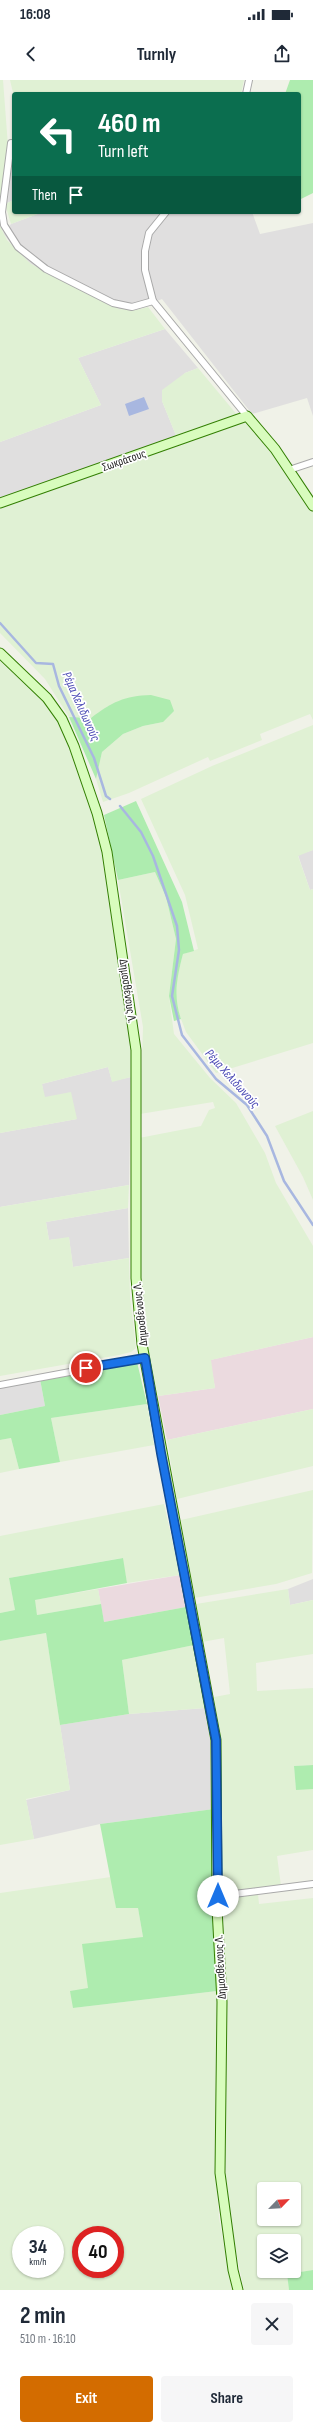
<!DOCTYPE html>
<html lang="en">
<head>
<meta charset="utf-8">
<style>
  :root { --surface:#fff; --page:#f6f6f7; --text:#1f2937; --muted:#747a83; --accent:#d36c00 }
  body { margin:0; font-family:"Sofia Sans Condensed",sans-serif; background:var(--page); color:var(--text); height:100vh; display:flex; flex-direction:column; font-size:15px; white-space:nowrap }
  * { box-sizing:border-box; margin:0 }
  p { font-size:13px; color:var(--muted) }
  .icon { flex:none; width:22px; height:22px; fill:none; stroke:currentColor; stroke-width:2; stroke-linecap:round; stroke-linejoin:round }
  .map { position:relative; height:2210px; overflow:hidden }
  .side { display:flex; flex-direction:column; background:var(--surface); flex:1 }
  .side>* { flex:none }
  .guide { position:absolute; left:12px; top:12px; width:289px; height:122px; border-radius:4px; box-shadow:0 1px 3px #0004; background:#0b6e4f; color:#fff; overflow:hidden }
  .needle { width:26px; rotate:65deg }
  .buttons { position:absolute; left:257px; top:2102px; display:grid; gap:8px }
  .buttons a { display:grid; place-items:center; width:44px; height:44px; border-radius:4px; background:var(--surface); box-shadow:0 1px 3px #0004; font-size:20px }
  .speed { position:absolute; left:12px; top:2146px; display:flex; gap:8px; font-size:20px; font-weight:700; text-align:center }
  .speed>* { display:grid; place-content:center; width:52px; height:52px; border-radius:50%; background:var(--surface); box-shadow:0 1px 3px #0004; line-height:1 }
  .speed small { font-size:10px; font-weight:400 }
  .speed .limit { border:6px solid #d22; background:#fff; color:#111 }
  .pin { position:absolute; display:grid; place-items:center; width:34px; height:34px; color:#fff; margin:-17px; border:2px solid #fff; border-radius:50%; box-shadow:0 1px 4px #0007 }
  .me { position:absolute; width:44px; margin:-22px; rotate:0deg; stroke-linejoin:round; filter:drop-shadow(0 0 3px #0008) }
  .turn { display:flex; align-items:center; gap:14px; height:84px; padding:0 20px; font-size:18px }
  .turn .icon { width:52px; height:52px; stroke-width:2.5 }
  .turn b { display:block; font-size:28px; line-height:34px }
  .then { display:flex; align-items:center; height:38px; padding:0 20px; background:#0003; gap:8px; font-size:15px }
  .round { display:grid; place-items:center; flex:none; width:42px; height:42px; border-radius:4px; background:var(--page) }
  .summary { display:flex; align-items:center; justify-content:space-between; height:68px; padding:0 20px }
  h1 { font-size:24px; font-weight:700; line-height:30px }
  .primary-button { display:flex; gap:8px; margin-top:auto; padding:8px 20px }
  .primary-button a { flex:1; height:46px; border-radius:4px; background:var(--accent); color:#fff; font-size:16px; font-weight:700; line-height:46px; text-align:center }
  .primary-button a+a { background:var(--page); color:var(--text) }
  .status { display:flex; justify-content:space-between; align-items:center; height:28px; padding:0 20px; background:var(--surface); direction:ltr }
  .status svg { height:11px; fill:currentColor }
  header { display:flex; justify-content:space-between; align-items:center; height:52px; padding:0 20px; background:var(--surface); font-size:18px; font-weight:700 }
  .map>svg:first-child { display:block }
  .residential { fill:#e0dfdf }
  .industrial { fill:#ebdadf }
  .farmland { fill:#e0f1d4; fill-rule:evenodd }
  .grass { fill:#aeecaf }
  .water { fill:#a8b7e0 }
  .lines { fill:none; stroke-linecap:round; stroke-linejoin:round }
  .stream { stroke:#a8b7e0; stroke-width:2.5 }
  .street-casing { stroke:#a9a9a9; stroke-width:8 }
  .secondary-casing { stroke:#327f02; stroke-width:11 }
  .street { stroke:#fff; stroke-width:6 }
  .secondary { stroke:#d8fcbd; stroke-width:9 }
  .route-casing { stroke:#114b97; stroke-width:10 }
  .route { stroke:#1a73e8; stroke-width:7 }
  .labels { text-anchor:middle; stroke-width:3.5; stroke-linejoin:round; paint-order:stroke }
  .street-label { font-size:12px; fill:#222; stroke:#fff }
  .water-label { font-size:13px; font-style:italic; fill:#4b4ab5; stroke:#fff }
</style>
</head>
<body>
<div class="status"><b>16:08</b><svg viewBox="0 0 49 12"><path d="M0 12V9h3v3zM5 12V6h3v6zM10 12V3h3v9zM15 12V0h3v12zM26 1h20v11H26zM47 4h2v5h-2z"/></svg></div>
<header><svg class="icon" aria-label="back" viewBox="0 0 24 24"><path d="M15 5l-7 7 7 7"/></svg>Turnly<svg class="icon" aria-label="share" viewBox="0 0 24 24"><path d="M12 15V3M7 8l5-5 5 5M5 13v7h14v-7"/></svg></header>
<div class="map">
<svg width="313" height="2210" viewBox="0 0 313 2210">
  <rect width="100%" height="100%" fill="#f0f2e8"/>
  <g class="residential">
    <polygon points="12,81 14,81 14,120 5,124"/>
    <polygon points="43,132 252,132 260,154 313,143 313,336 307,318 252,334 162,219 136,230 119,229 31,184 19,174 3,153 11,144"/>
    <polygon points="165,249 198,288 185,293 162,321 177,358 0,420 0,362 101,325 78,278"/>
    <polygon points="313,770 313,809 310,810 298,775"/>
    <polygon points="108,987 112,1001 131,997 129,1105 0,1127 0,1053 77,1039 44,1017 42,1004"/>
    <polygon points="128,1128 129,1178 73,1187 69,1158 49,1160 46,1142"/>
    <polygon points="40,1299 45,1326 0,1335 0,1307"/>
    <polygon points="313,1499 313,1520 290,1525 288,1509"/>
    <polygon points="205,1628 212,1670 214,1729 100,1744 34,1759 26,1720 70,1710 60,1645 129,1634"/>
  </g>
  <g class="industrial">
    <polygon points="313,1257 313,1329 167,1360 158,1316 215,1308 210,1280"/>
    <polygon points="180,1495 186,1527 104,1542 98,1509"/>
  </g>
  <g class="farmland">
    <polygon points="0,0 3,0 8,66 0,120"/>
    <polygon points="10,0 244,0 241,14 14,14 14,17"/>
    <polygon points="14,120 14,132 43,132 11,144 5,124"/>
    <polygon points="0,135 0,146 7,160 31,184 119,229 136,230 148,227 165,249 78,278 101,325 0,362"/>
    <polygon points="198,288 238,336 177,358 162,321 162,310 185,293"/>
    <polygon points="247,340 274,373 313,432 313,640 310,634 260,654 262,660 210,681 208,677 129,713 103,722 96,699 102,672 123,654 143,646 163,642 108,626 91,638 69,637 45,599 0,553 0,425"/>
    <polygon points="0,577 50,626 61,641 95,734 106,790 131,965 131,997 112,1002 108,987 42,1004 45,1017 71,1012 77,1039 0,1053"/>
    <polygon points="313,645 313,770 298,776 310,810 313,809 313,963 216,993 186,952 176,926 177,897 183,874 198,869 185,815 141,719 212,686"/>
    <polygon points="155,792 166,817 176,859 169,916 174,954 210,998 236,1023 265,1073 276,1103 313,1166 313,1257 211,1280 215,1308 158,1316 148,1270 139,1196 139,1058 201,1046 209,1030 215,1028 213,1022 140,1034 143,947 118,800"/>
    <polygon points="313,1031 313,1120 303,1097 275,1046"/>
    <polygon points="129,1105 128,1128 46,1142 49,1160 69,1157 73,1187 129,1178 130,1216 136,1268 131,1272 119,1275 0,1296 0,1127"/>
    <polygon points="147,1324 154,1365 60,1382 51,1338"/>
    <polygon points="313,1329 313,1386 177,1419 167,1360"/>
    <polygon points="11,1358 19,1389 0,1393 0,1360"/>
    <polygon points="313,1410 312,1493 276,1504 194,1518 181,1440"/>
    <polygon points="164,1424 180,1495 127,1503 122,1478 9,1498 15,1530 0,1533 0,1456"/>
    <polygon points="98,1509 101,1524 37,1535 34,1520"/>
    <polygon points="288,1509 290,1525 313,1520 313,1574 256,1583 257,1611 313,1608 313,1685 294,1686 296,1709 313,1709 313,1770 277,1776 281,1806 222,1813 219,1649 214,1617 230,1614 224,1558 202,1562 196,1524"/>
    <polygon points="46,1553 70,1710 26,1719 34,1759 0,1765 0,1561"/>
    <polygon points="194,1565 205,1628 129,1634 122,1580"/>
    <path d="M 111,1797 L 116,1828 L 138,1828 L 143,1857 L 88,1909 L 73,1928 L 217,1911 L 216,2094 L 219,2138 L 232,2210 L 0,2210 L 0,1813 ZM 21,2155 L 55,2155 L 55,2189 L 21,2189 ZM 81,2155 L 115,2155 L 115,2189 L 81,2189 Z"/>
    <path d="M 258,1814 L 259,1824 L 313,1818 L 313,2190 L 287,2194 L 289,2210 L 244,2210 L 229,2138 L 226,2103 L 223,1817 ZM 264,2109 L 294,2109 L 294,2139 L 264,2139 ZM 264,2161 L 294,2161 L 294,2191 L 264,2191 Z"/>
  </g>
  <g class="grass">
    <polygon points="290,0 313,0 313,113 299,120 299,14 285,14"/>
    <path d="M 151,615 L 170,620 L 174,631 L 163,642 L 143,646 L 123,654 L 102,672 L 96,699 L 69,637 L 91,638 C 112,622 124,616 151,615 Z"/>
    <path d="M 136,721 L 182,822 L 194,871 L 183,874 C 177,897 173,916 181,939 L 174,941 L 169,916 L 176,859 L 166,817 L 155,792 L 118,800 L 104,735 Z"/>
    <polygon points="137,1282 147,1324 51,1338 60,1382 19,1389 11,1358 0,1360 0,1335 45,1326 40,1299"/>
    <polygon points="123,1478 127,1503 35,1520 37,1535 101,1524 104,1542 186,1527 194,1565 122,1580 129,1634 60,1645 46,1553 0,1561 0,1533 15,1530 9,1498"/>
    <polygon points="313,1685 313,1709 296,1710 294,1686"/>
    <polygon points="214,1729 217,1911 73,1928 70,1911 88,1908 82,1864 143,1857 138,1828 116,1828 100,1744"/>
    <polygon points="313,2190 313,2210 289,2210 287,2194"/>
  </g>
  <polygon class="water" points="144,317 149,329 129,336 125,324"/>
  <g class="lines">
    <g class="stream">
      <polyline points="0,543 36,583 53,584 59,606 94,678 106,716 110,719"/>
      <polyline points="120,726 141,752 153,776 177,846 179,870 172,916 182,955 216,999 247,1025 267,1056 284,1101 313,1145"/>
    </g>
    <defs>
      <g id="street">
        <polyline points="246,14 249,0"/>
        <polyline points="11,63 2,132 4,145 18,167 46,189 113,223 132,227 153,221"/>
        <polyline points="166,132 149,153 145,171 145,190 153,221 247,336"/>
        <polyline points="289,390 313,382"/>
        <polyline points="0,1305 145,1278"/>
        <polyline points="218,1816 313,1804"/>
      </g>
      <g id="secondary">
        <polyline points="0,423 247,336 275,369 313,426"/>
        <polyline points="0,573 47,618 62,639 74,666 97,733 107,772 136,970 136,1198 142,1264 216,1660 217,1828 222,1922 220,2093 233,2190 238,2210"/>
      </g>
    </defs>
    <use href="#street" class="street-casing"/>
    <use href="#secondary" class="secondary-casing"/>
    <use href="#street" class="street"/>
    <use href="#secondary" class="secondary"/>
  </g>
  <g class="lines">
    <defs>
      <polyline id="route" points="86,1288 145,1278 161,1373 216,1660 218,1816"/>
    </defs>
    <use href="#route" class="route-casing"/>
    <use href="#route" class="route"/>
  </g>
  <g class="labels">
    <g class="street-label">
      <text transform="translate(124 380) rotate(-19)" y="4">Σωκράτους</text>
      <text transform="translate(128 911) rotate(82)" y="4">Δημοσθένους Λ.</text>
      <text transform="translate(140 1234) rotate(-96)" y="4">Δημοσθένους Λ.</text>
      <text transform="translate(220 1887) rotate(-93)" y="4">Δημοσθένους Λ.</text>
    </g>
    <g class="water-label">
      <text transform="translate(82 626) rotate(66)" y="5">Ρέμα Χελιδωνούς</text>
      <text transform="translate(233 998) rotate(48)" y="5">Ρέμα Χελιδωνούς</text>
    </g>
  </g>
</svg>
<div class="buttons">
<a><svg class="needle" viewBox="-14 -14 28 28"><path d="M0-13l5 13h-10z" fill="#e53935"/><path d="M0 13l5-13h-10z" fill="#747a83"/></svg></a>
<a><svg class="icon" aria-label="layers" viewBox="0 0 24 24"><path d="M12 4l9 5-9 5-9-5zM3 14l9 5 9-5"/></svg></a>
</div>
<div class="speed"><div>34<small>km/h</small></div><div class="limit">40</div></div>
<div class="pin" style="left:86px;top:1288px;background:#d93025"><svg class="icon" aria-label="arrive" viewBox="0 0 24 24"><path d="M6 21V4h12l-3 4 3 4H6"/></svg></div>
<svg class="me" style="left:218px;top:1816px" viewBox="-20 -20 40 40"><circle r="19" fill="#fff"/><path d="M0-13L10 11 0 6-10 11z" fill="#1a73e8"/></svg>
<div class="guide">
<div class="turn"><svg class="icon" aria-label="left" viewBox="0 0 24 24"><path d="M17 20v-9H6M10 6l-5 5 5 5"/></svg><div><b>460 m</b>Turn left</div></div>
<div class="then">Then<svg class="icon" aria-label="arrive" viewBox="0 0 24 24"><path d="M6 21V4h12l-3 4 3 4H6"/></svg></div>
</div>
</div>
<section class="side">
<div class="summary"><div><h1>2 min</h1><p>510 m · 16:10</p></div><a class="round"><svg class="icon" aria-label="close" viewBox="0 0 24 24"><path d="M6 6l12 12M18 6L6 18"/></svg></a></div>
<div class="primary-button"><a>Exit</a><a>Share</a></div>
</section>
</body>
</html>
